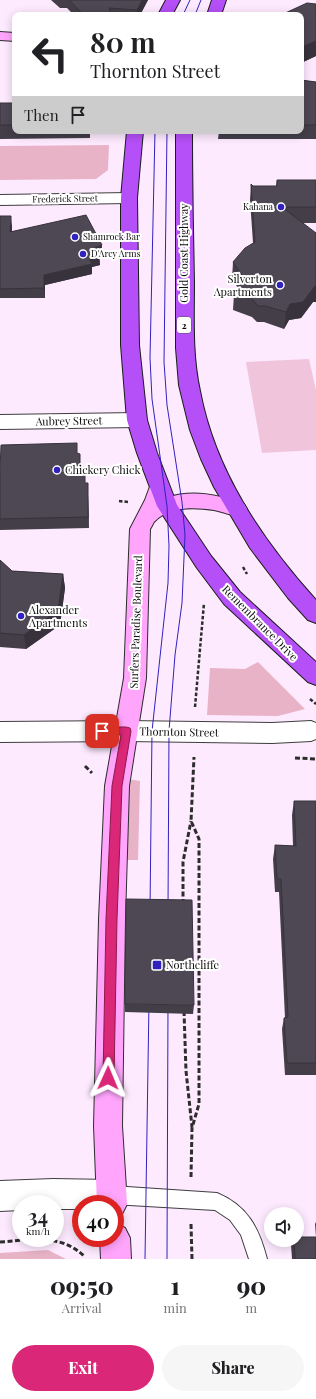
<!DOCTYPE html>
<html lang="en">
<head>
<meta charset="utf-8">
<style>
  :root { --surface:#fff; --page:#f6f6f6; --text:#202124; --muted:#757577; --accent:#db2777 }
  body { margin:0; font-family:"Playfair Display",serif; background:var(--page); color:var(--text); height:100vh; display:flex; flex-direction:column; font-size:15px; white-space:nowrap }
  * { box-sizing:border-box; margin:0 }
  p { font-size:13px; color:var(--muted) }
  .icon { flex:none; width:22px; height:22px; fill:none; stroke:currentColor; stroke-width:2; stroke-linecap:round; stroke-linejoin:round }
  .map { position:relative; height:1259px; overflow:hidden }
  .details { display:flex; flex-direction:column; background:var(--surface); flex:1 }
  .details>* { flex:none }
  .hud { position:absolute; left:12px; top:12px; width:292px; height:122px; border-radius:8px; box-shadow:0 2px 10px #0003; background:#fff; color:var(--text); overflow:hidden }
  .controls { position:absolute; left:264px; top:1207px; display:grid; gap:8px }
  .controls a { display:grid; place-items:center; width:40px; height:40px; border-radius:50%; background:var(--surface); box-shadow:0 2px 10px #0003; font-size:20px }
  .speed { position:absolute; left:12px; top:1195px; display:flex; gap:8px; font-size:20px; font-weight:700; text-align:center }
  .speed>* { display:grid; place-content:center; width:52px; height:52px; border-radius:50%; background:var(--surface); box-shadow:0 2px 10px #0003; line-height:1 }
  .speed small { font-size:10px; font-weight:400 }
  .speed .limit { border:6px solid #d22; background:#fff; color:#111 }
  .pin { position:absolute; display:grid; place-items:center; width:34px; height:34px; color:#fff; margin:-17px; border-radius:8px; box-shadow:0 2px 6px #0006 }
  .me { position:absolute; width:44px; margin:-22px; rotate:1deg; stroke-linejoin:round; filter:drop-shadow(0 0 3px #0008) }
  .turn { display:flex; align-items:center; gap:14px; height:84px; padding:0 12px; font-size:18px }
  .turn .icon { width:52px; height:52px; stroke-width:2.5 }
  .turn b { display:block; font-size:28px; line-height:34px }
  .then { display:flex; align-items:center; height:38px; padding:0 12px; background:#0003; gap:8px; font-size:15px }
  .eta { display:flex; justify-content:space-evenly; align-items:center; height:68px; text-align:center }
  .eta b { font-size:24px; font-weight:800; line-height:28px }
  .cta { display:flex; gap:8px; margin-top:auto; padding:8px 12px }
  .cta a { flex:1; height:46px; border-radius:24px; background:var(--accent); color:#fff; font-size:16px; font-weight:800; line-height:46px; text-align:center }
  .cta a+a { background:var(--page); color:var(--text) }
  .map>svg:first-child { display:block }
  .green { fill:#e9b3c7 }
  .pitch { fill:#f0c5db }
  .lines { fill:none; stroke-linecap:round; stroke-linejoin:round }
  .lane-casing { stroke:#3e3e3e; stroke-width:2 }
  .street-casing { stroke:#3e3e3e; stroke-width:2 }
  .secondary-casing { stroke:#2d2d2d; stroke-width:2 }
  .highway-casing { stroke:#1c1c1c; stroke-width:2 }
  .path-far1 { stroke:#2d2d2d; stroke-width:2.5; stroke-dasharray:3.5 2; stroke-linecap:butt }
  .path { stroke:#2d2d2d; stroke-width:3; stroke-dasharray:5 2.5; stroke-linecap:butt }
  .lane { fill:#fff; fill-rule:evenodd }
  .street { fill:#fff; fill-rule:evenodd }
  .secondary { fill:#ffa5fc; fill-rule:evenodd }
  .highway { fill:#b54ff7; fill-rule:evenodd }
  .tram { stroke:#3121bd; stroke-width:1 }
  .wall { fill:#433e48 }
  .shaded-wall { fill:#37323b }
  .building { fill:#4e4854; stroke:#37323b }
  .route { fill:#db2777; stroke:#8e194d }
  .poi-dot { fill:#3121bd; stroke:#fff; stroke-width:1.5 }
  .labels { text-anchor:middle; stroke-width:4; stroke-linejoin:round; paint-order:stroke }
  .far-street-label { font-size:9px; fill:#0b0b0b; stroke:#fff }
  .far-poi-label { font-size:9px; fill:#0b0b0b; stroke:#fff; text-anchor:start }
  .shield { fill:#fff; stroke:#545454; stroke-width:1 }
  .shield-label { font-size:10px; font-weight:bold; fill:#0b0b0b }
  .street-label { font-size:11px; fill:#0b0b0b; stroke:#fff }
  .poi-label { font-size:11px; fill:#0b0b0b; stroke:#fff; text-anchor:start }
</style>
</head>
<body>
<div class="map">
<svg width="316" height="1259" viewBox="0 0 316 1259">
  <rect width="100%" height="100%" fill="#feeaff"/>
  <g class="green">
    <polygon points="109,145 108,170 96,179 0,180 0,146"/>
    <polygon points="258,662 305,709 278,716 207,715 210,668 245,669"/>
    <polygon points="128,779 140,781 138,860 124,860"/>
    <polygon points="48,1250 66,1259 0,1259 0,1253"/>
  </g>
  <polygon class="pitch" points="309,359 316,390 316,450 262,453 246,362"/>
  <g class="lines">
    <defs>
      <path id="lane" d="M 112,1186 L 217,1193 C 248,1206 259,1228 267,1259 L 249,1259 L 241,1235 L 230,1220 L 215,1210 L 112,1204 L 106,1201 L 103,1195 L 106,1189 Z"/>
      <g id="street">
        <polygon points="129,193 135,194 137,198 135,202 129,203 0,205 0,195"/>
        <polygon points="137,413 144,415 147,420 144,425 137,427 0,429 0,415"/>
        <polygon points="126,721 272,723 311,721 316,723 316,739 311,741 272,743 126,741 0,742 0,722"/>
        <polygon points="53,1179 112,1180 122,1185 127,1195 122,1205 115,1208 115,1204 81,1204 81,1209 55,1209 55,1204 21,1204 21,1210 0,1211 0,1181"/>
      </g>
      <g id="secondary">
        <polygon points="0,32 15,33 15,41 0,40"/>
        <path d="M 159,479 L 166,481 L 169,486 L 166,498 C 193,489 218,495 244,504 L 247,509 L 244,514 C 234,518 225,512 214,510 C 195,507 169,506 155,521 C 153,522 152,527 150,529 L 146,678 L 129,786 L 125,919 L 122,1126 L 127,1204 L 122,1214 L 115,1217 L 115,1204 L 97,1204 L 94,1126 L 99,919 L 105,786 L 124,678 L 130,529 L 145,500 L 152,481 Z"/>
        <polygon points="115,1223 125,1228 130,1238 131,1259 101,1259 100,1238 115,1238"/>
      </g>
      <g id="highway">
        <polygon points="166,0 180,0 172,15 158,15"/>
        <polygon points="212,0 226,0 221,15 207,15"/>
        <polygon points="127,131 143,131 137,198 139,345 147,420 157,453 177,505 211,556 240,592 316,662 316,685 308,682 224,604 197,568 157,506 137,453 127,420 121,345 121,198"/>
        <path d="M 176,131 L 192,131 C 192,181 193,232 194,282 C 194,318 192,355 200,391 C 215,471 262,540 316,600 L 316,623 L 308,620 L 288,598 L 250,548 L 214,487 L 201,459 L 190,430 L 179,385 L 176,348 Z"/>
      </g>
    </defs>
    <use href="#lane" class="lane-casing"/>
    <use href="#street" class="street-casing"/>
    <use href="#secondary" class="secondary-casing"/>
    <use href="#highway" class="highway-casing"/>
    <g class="path-far1">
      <polyline points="119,501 128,502"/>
      <polyline points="243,567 247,574"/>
      <polyline points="310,699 316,704"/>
      <polyline points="195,707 204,603"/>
    </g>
    <g class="path">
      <polyline points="295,758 316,759"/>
      <polyline points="85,766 92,773"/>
      <polyline points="183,904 183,862 191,821"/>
      <polyline points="184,1011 186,1071 192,1127"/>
      <polyline points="191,1177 192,1128 199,1104 199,839 191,821 194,757"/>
      <polyline points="191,1224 192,1259"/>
      <path d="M 0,1242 C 31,1240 61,1233 85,1257"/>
    </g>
    <use href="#lane" class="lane"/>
    <use href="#street" class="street"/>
    <use href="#secondary" class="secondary"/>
    <use href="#highway" class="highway"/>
    <g class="tram">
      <polyline points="183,15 190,0"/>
      <polyline points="195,15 201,0"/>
      <polyline points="167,131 164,362 167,405 182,502 185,535 182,603 175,655 169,731 168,911"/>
      <polyline points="150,911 152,731 168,583 169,546 167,506 152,399 150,358 155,131"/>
      <polyline points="145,1259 149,1001"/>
      <polyline points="167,1259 168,1003"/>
    </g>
  </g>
  <g class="wall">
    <polygon points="51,0 148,0 140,15 74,15 67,8 60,8"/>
    <polygon points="316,4 316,56 301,63 301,15"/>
    <polygon points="301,80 316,82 316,139 218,139 219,131 301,131"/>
    <polygon points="0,103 15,103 15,131 90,131 90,138 0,139"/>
    <polygon points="277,180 316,180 316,223 303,223 313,302 301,318 289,320 284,329 264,322 257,322 252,317 233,310 234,294 238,288 232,279 233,262 253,243 250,200 251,184 253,186 276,186"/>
    <polygon points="0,216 12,226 12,231 102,255 99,255 100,265 92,267 92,274 45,285 45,298 0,298"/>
    <polygon points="77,453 88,494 89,528 0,530 0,471"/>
    <polygon points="0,560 12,571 63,574 65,588 60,625 26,649 0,647"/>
    <polygon points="294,801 316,801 316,1075 285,1075 282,1029 284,1018 285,1018 279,892 275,892 273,859 275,845 293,846 292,815"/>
    <polygon points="125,1004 194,1005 193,1014 125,1012"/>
    <polygon points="316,1222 316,1259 292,1259 291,1245 293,1240 316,1237 315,1224"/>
  </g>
  <g class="shaded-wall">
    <polygon points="142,0 148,0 140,15 137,15 137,10"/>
    <polygon points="316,41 316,56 301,63 302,47"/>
    <polygon points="11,216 12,226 11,241 10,232"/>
    <polygon points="102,245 102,255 95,256 95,247"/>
    <polygon points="99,255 100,265 92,267 92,274 45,285 45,298 44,288 44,275 89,258"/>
    <polygon points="315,286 316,286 316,302 313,302 301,318 289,320 284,329 286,312 290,304"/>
    <polygon points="88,483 88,494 89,528 88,517"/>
    <polygon points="63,574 65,588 60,625 26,649 24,635"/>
  </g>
  <g class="building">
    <polygon points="69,0 142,0 137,10 109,8 112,15 85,15 83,14"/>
    <polygon points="307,3 316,4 316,41 302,47 301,46 301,15 281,15"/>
    <polygon points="301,80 316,82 316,125 301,125"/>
    <rect x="0" y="103" width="15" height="22"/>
    <polygon points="277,180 316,180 316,207 282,207 316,233 316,286 315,286 303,302 290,304 286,312 265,306 258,306 253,300 234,294 245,279 233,262 245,248 255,242 251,184 253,186 277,186"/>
    <polygon points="86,215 102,245 95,247 99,255 89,258 92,264 44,275 44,288 0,289 0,216 11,216 10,232"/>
    <polygon points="77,443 77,453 80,454 80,468 85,467 85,483 88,483 88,517 0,519 0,471 1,445"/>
    <polygon points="0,560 12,571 63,574 58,610 24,635 0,633"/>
    <polygon points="294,801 316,801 316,1063 287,1063 284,1018 288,1017 281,879 277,879 275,845 296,846"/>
    <polygon points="126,899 192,900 194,1005 125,1004"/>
    <polygon points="297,1237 316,1237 316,1259 295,1259 294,1240 297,1240"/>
  </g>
  <polygon class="route" points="102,727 126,727 130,728 131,731 122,786 117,919 114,1078 113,1082 108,1084 104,1082 103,1078 106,919 112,786 121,735 98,734 97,731 98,728"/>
  <g class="poi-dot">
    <circle cx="281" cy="207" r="4"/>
    <circle cx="75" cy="237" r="4"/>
    <circle cx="83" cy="254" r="4"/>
    <circle cx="280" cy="285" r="4"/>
    <circle cx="57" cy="470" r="4"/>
    <circle cx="21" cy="616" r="4"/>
    <rect x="152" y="960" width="10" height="10" rx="2"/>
  </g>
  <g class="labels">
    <g class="far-street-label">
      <text transform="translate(65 199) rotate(-1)" y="3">Frederick Street</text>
    </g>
    <g class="far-poi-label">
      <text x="273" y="210" text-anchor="end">Kahana</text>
      <text x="83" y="240">Shamrock Bar</text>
      <text x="91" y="257">D'Arcy Arms</text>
    </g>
    <rect class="shield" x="177" y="317" width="14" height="16" rx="3"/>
    <g class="shield-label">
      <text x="184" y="329">2</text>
    </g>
    <g class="street-label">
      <text transform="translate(184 253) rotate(-90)" y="4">Gold Coast Highway</text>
      <text transform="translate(69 421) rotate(-1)" y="4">Aubrey Street</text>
      <text transform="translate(136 622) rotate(-88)" y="4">Surfers Paradise Boulevard</text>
      <text transform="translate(260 623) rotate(45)" y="4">Remembrance Drive</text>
      <text transform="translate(179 732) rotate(1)" y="4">Thornton Street</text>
    </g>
    <g class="poi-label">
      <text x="272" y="283" text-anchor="end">Silverton<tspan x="272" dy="13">Apartments</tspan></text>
      <text x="65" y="474">Chickery Chick</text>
      <text x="29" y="614">Alexander<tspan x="29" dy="13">Apartments</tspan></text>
      <text x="166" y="969">Northcliffe</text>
    </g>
  </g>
</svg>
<div class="controls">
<a><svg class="icon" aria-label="sound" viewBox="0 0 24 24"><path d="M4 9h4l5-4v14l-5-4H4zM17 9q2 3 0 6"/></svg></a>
</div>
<div class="speed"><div>34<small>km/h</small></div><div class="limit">40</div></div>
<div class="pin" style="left:102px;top:731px;background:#d93025"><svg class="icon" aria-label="arrive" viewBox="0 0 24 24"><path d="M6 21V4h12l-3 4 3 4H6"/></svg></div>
<svg class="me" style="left:108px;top:1078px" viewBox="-20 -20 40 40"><path d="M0-17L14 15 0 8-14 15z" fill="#db2777" stroke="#fff" stroke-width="4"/></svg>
<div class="hud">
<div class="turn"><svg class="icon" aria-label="left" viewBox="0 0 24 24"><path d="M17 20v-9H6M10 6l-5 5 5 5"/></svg><div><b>80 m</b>Thornton Street</div></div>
<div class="then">Then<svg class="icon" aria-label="arrive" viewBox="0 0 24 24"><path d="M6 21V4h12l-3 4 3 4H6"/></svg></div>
</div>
</div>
<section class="details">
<div class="eta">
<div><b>09:50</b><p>Arrival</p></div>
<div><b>1</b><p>min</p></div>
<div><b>90</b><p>m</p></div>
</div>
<div class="cta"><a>Exit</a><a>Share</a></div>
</section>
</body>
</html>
